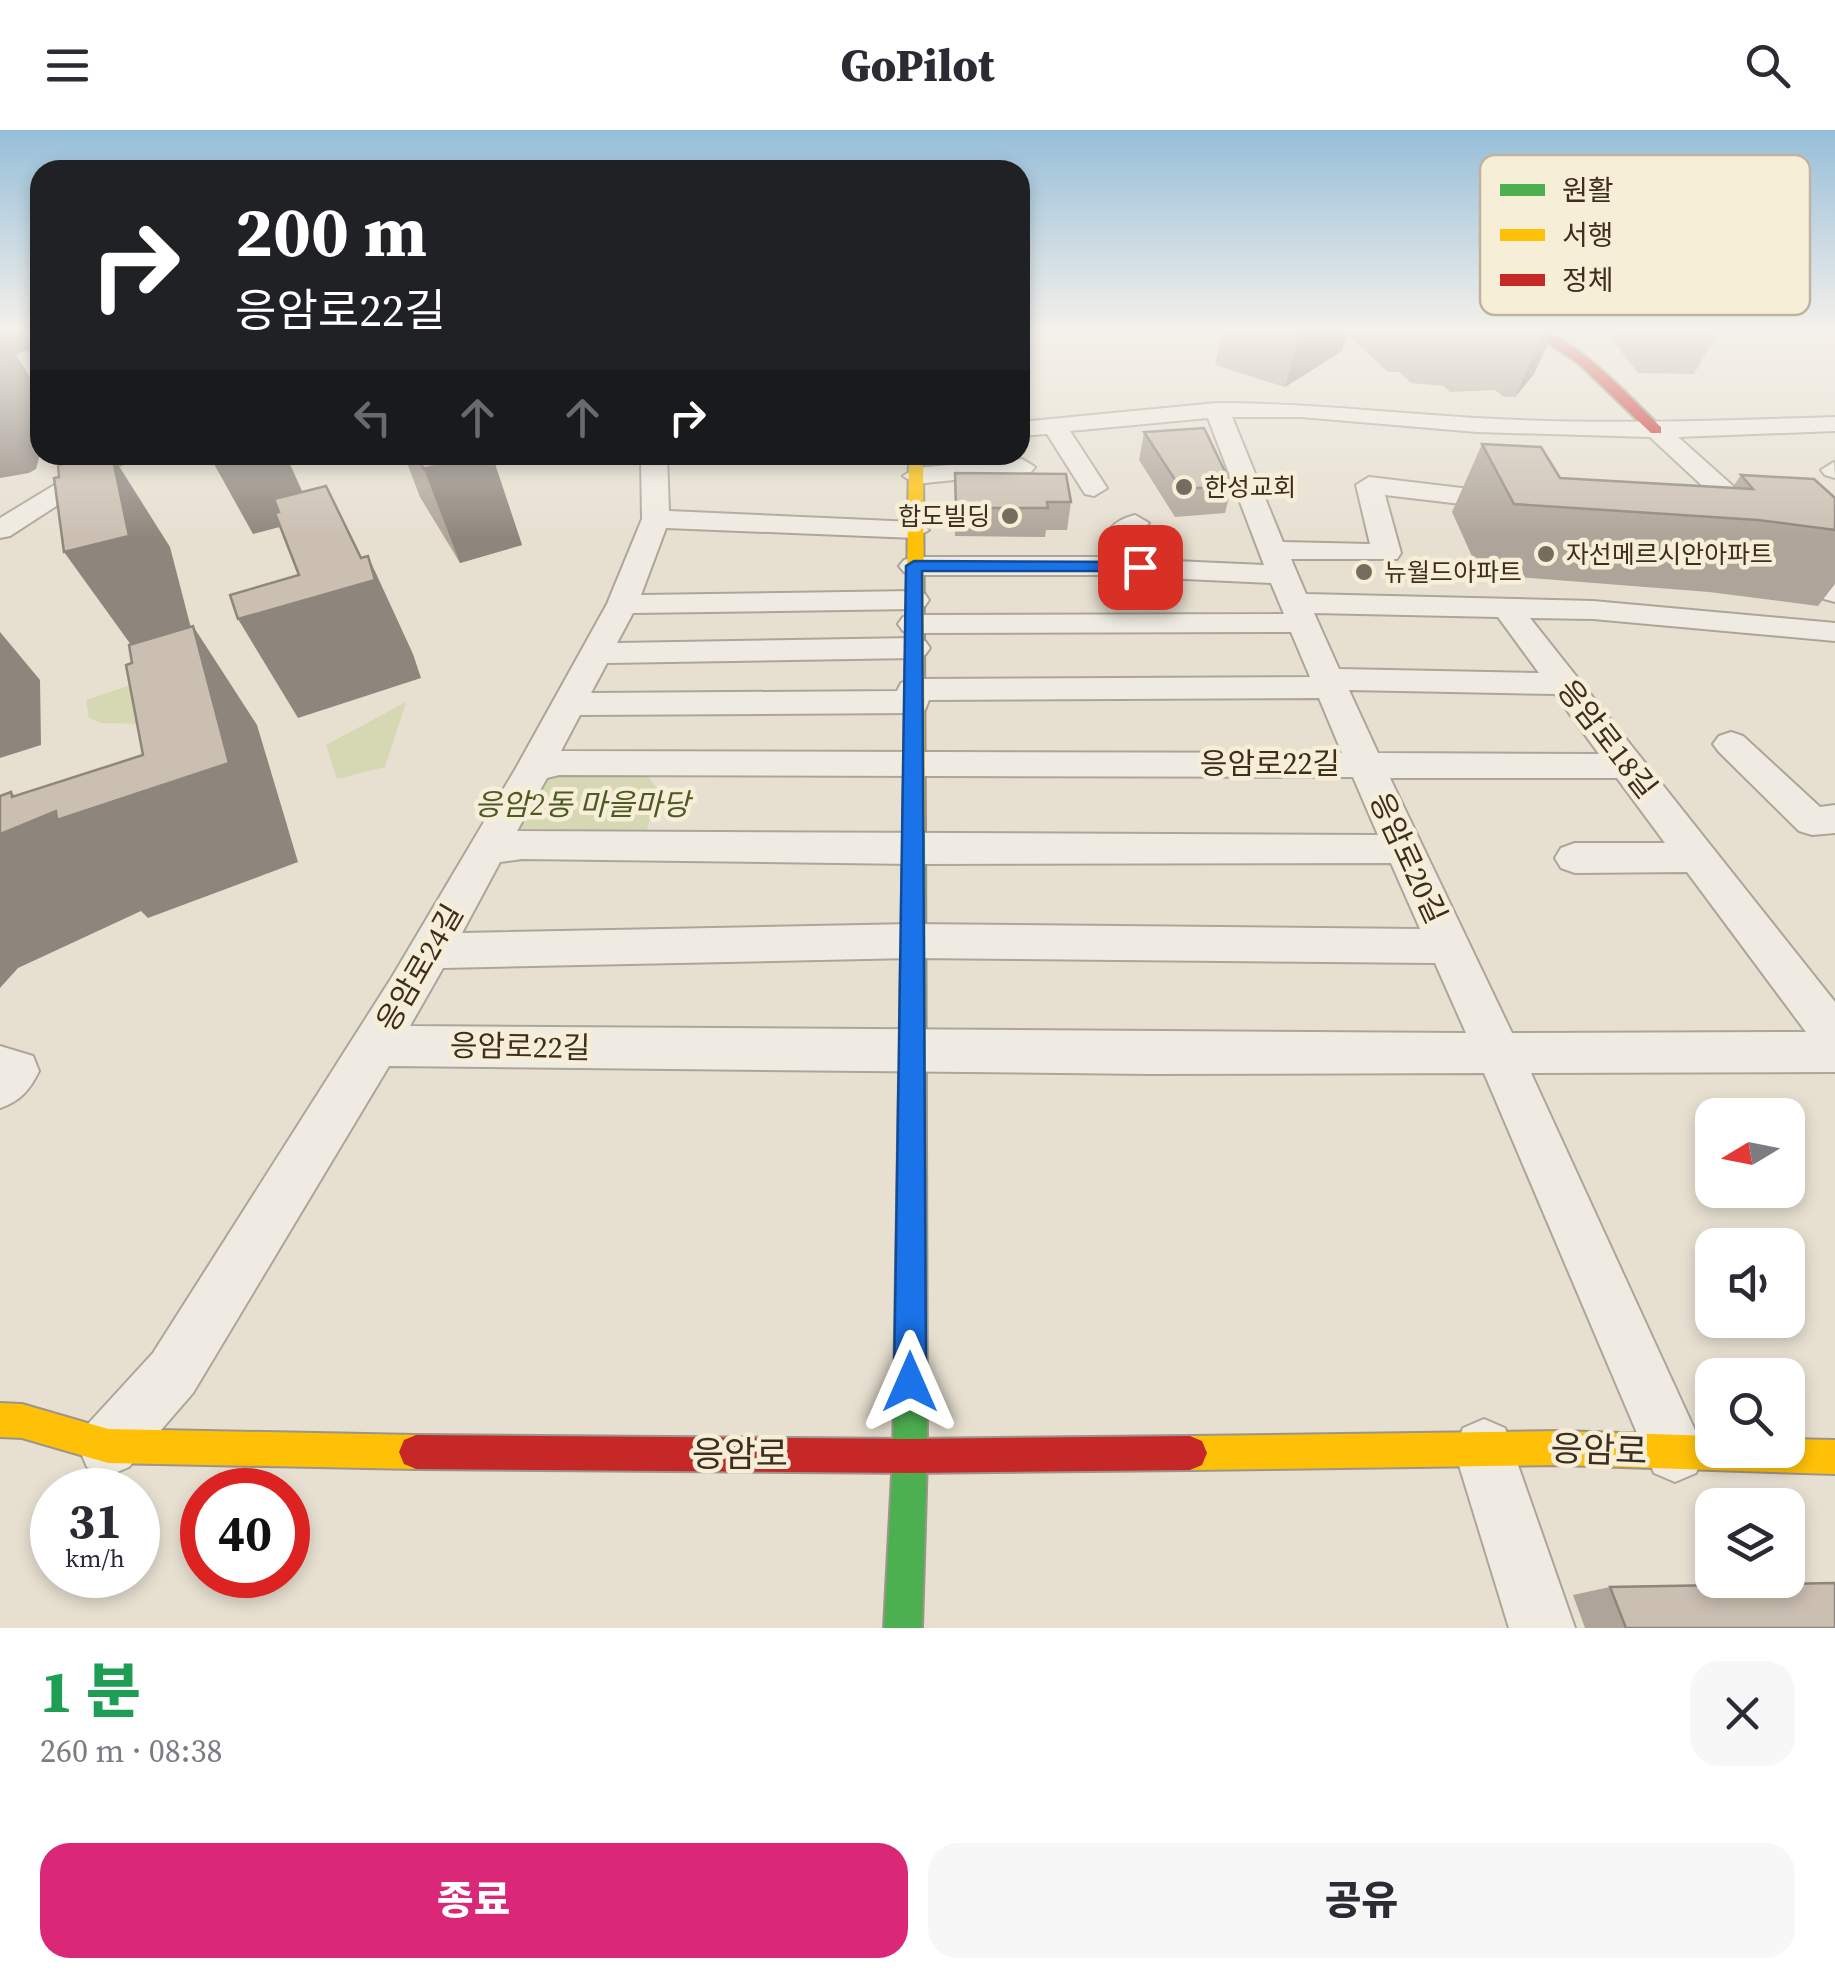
<!DOCTYPE html>
<html lang="ko">
<head>
<meta charset="utf-8">
<style>
  :root { --surface:#fff; --page:#f7f7f7; --text:#2b2b33; --muted:#7c7c81; --accent:#db2777 }
  body { margin:0; font-family:"Source Serif 4","Noto Sans KR",serif; background:var(--page); color:var(--text); height:100vh; display:flex; flex-direction:column; font-size:38px; white-space:nowrap }
  * { box-sizing:border-box; margin:0 }
  p { font-size:32px; color:var(--muted) }
  .icon { flex:none; width:55px; height:55px; fill:none; stroke:currentColor; stroke-width:2; stroke-linecap:round; stroke-linejoin:round }
  .map { position:relative; height:1498px; overflow:hidden }
  .details { display:flex; flex-direction:column; background:var(--surface); flex:1 }
  .details>* { flex:none }
  .hud { position:absolute; left:30px; top:30px; width:1000px; height:305px; border-radius:30px; box-shadow:0 5px 15px #0003; background:#202124; color:#fff; overflow:hidden }
  .needle { width:65px; rotate:260deg }
  .buttons { position:absolute; left:1695px; top:968px; display:grid; gap:20px }
  .buttons a { display:grid; place-items:center; width:110px; height:110px; border-radius:20px; background:var(--surface); box-shadow:0 5px 15px #0003; font-size:50px }
  .speed { position:absolute; left:30px; top:1338px; display:flex; gap:20px; font-size:50px; font-weight:700; text-align:center }
  .speed>* { display:grid; place-content:center; width:130px; height:130px; border-radius:50%; background:var(--surface); box-shadow:0 5px 15px #0003; line-height:1 }
  .speed small { font-size:25px; font-weight:400 }
  .speed .limit { border:15px solid #d22; background:#fff; color:#111 }
  .pin { position:absolute; display:grid; place-items:center; width:85px; height:85px; color:#fff; margin:-42px; border-radius:20px; box-shadow:0 5px 15px #0006 }
  .me { position:absolute; width:110px; margin:-55px; rotate:0deg; stroke-linejoin:round; filter:drop-shadow(0 0 8px #0008) }
  .turn { display:flex; align-items:center; gap:35px; height:210px; padding:0 40px; font-size:45px }
  .turn .icon { width:130px; height:130px; stroke-width:2.5 }
  .turn b { display:block; font-size:70px; line-height:85px }
  .lanes { display:flex; align-items:center; height:95px; padding:0 40px; background:#0003; justify-content:center; gap:50px; direction:ltr }
  .lanes .off { opacity:.35 }
  .round { display:grid; place-items:center; flex:none; width:105px; height:105px; border-radius:30px; background:var(--page) }
  .headline { display:flex; align-items:center; justify-content:space-between; height:170px; padding:0 40px }
  h1 { font-size:60px; font-weight:800; line-height:75px; color:#1e9e55 }
  .primary-button { display:flex; gap:20px; margin-top:auto; padding:20px 40px }
  .primary-button a { flex:1; height:115px; border-radius:30px; background:var(--accent); color:#fff; font-size:40px; font-weight:800; line-height:115px; text-align:center }
  .primary-button a+a { background:var(--page); color:var(--text) }
  header { display:flex; justify-content:space-between; align-items:center; height:130px; padding:0 40px; background:var(--surface); font-size:45px; font-weight:800 }
  .map>svg:first-child { display:block }
  .green { fill:#d6d7b3 }
  .lines { fill:none; stroke-linecap:round; stroke-linejoin:round }
  .street-casing { stroke:#ada599; stroke-width:4 }
  .fast-casing { stroke:#9c958a; stroke-width:4 }
  .slow-casing { stroke:#9c958a; stroke-width:4 }
  .jam-casing { stroke:#9c958a; stroke-width:4 }
  .street { fill:#efebe3; fill-rule:evenodd }
  .fast { fill:#4caf50; fill-rule:evenodd }
  .slow { fill:#ffc107; fill-rule:evenodd }
  .jam { fill:#c62828; fill-rule:evenodd }
  .wall { fill:#afa499 }
  .shaded-wall { fill:#8e867d }
  .building { fill:#cbbfb2; stroke:#8e867d; stroke-width:2.5 }
  .route { fill:#1a73e8; stroke:#114b97; stroke-width:2.5 }
  .poi-dot { fill:#786c5e; stroke:#f7eed8; stroke-width:4 }
  .labels { text-anchor:middle; stroke-width:9; stroke-linejoin:round; paint-order:stroke }
  .far-poi-label { font-size:25px; fill:#3d2e20; stroke:#f7eed8; text-anchor:start }
  .street-label { font-size:30px; fill:#3d2e20; stroke:#f7eed8 }
  .park-label { font-size:30px; font-style:italic; fill:#4d5a26; stroke:#f7eed8 }
  .near-street-label { font-size:35px; fill:#3d2e20; stroke:#f7eed8 }
  .key { fill:#f7eed8; stroke:#bfb4a1; stroke-width:2.5 }
  .key-label { font-size:28px; fill:#3d2e20 }
</style>
</head>
<body>
<header><svg class="icon" aria-label="menu" viewBox="0 0 24 24"><path d="M4 6h16M4 12h16M4 18h16"/></svg>GoPilot<svg class="icon" aria-label="search" viewBox="0 0 24 24"><circle cx="10" cy="10" r="6"/><path d="M15 15l6 6"/></svg></header>
<div class="map">
<svg width="1835" height="1498" viewBox="0 0 1835 1498">
  <rect width="100%" height="100%" fill="#e7e0d1"/>
  <g class="green">
    <polygon points="148,549 143,594 101,593 89,588 86,570"/>
    <polygon points="406,572 385,637 337,649 326,615"/>
    <polygon points="645,643 659,660 642,716 513,709 529,645"/>
  </g>
  <g class="lines">
    <defs>
      <g id="street">
        <path d="M 1217,273 C 1304,273 1389,283 1476,288 C 1596,295 1715,291 1835,287 L 1835,301 L 1678,307 L 1835,447 L 1835,472 L 1824,469 L 1650,307 L 1477,302 L 1301,287 L 1232,287 L 1283,412 L 1370,414 L 1356,355 L 1369,347 L 1512,364 L 1525,372 L 1512,380 L 1385,365 L 1401,423 L 1397,429 L 1291,429 L 1306,464 L 1593,471 L 1835,493 L 1835,511 L 1593,489 L 1530,488 L 1835,872 L 1835,942 L 1531,943 L 1705,1322 L 1696,1343 L 1675,1352 L 1654,1343 L 1484,943 L 1150,944 L 389,936 L 193,1263 L 129,1337 L 108,1346 L 87,1337 L 78,1316 L 87,1295 L 153,1223 L 392,847 L 516,638 L 607,474 L 642,389 L 641,325 L 667,325 L 669,381 L 915,392 L 929,400 L 915,408 L 666,398 L 641,465 L 914,461 L 925,464 L 929,470 L 925,476 L 914,479 L 633,483 L 617,513 L 914,508 L 925,511 L 930,518 L 925,525 L 914,528 L 607,533 L 591,563 L 897,561 L 901,553 L 913,549 L 1310,547 L 1291,502 L 914,503 L 903,501 L 898,494 L 903,487 L 914,485 L 1284,484 L 1271,453 L 1099,445 L 914,445 L 904,442 L 899,436 L 904,430 L 914,427 L 1102,427 C 1102,404 1111,391 1135,385 L 1149,393 L 1130,410 L 1130,429 L 1264,435 L 1208,288 L 1070,301 L 1107,358 L 1094,366 L 1085,364 L 1047,304 L 1020,306 L 1020,292 ZM 1314,483 L 1498,487 L 1539,543 L 1339,539 ZM 1349,560 L 1555,564 L 1599,624 L 1378,623 ZM 1319,568 L 1342,623 L 561,621 L 580,585 L 913,583 L 925,580 L 929,570 ZM 559,645 L 1353,647 L 1378,705 L 517,701 L 547,648 ZM 1390,648 L 1617,648 L 1665,713 L 1575,713 L 1561,718 L 1555,728 L 1561,738 L 1575,743 L 1687,742 L 1806,902 L 1512,903 ZM 522,729 L 913,734 L 1391,733 L 1420,799 L 912,794 L 462,803 L 500,732 ZM 912,828 L 1435,833 L 1466,903 L 410,896 L 443,838 Z"/>
        <polygon points="104,325 135,325 10,406 0,408 0,388"/>
        <polygon points="1022,329 1035,337 1031,342 916,354 903,346 916,338"/>
        <polygon points="1834,332 1835,348 1825,345 1821,340"/>
        <polygon points="1731,602 1743,606 1820,677 1835,675 1835,703 1812,705 1799,701 1719,622 1713,614 1719,606"/>
        <path d="M 0,916 L 33,926 L 39,941 C 30,960 20,971 0,978 Z"/>
        <polygon points="1484,1289 1505,1298 1575,1498 1509,1498 1454,1319 1463,1298"/>
      </g>
      <polygon id="fast" points="914,692 925,700 927,1326 922,1498 884,1498 893,1326 903,700"/>
      <g id="slow">
        <polygon points="909,325 923,325 925,700 914,708 903,700"/>
        <polygon points="0,1273 22,1274 108,1299 416,1305 428,1310 433,1322 428,1334 416,1339 108,1333 22,1308 0,1307"/>
        <polygon points="1561,1301 1712,1306 1712,1320 1788,1320 1788,1309 1835,1310 1835,1344 1561,1335 1190,1340 1178,1335 1173,1323 1178,1311 1190,1306"/>
      </g>
      <g id="jam">
        <path d="M 1527,199 C 1570,199 1630,268 1661,297 L 1661,303 L 1651,303 L 1579,234 Z"/>
        <polygon points="416,1305 910,1309 1190,1306 1202,1311 1207,1323 1202,1335 1190,1340 910,1343 416,1339 404,1334 399,1322 404,1310"/>
      </g>
    </defs>
    <use href="#street" class="street-casing"/>
    <use href="#fast" class="fast-casing"/>
    <use href="#slow" class="slow-casing"/>
    <use href="#jam" class="jam-casing"/>
    <use href="#street" class="street"/>
    <use href="#fast" class="fast"/>
    <use href="#slow" class="slow"/>
    <use href="#jam" class="jam"/>
  </g>
  <g class="wall">
    <polygon points="1223,199 1554,199 1534,244 1515,267 1504,267 1495,260 1450,262 1443,256 1411,253 1399,242 1388,242 1347,204 1342,221 1285,257 1215,235"/>
    <polygon points="1612,199 1720,199 1694,244 1638,243 1609,206"/>
    <polygon points="1144,302 1232,356 1225,383 1175,387 1139,330"/>
    <polygon points="1482,314 1560,348 1732,358 1741,345 1835,368 1835,454 1818,476 1709,462 1480,444 1452,382"/>
    <polygon points="404,325 492,325 522,415 460,433 420,367"/>
    <polygon points="955,343 1071,372 1067,400 1046,400 1045,407 955,406"/>
    <polygon points="1610,1457 1835,1498 1585,1498 1573,1465"/>
  </g>
  <g class="shaded-wall">
    <polygon points="0,199 26,199 32,208 40,206 40,240 27,220 16,225 40,262 40,324 36,339 29,343 0,348"/>
    <polygon points="1301,199 1348,199 1342,221 1285,257"/>
    <polygon points="1545,199 1554,199 1534,244 1515,267"/>
    <polygon points="112,325 170,417 192,502 134,519 64,422"/>
    <polygon points="209,325 286,325 314,388 253,404"/>
    <polygon points="479,325 492,325 522,415 460,433 424,339"/>
    <polygon points="368,426 413,524 421,548 298,588 238,489"/>
    <polygon points="193,496 257,595 298,732 148,788 141,781 18,838 0,858 0,704 12,667 11,662 37,689 56,681 229,633"/>
    <polygon points="0,502 40,550 41,615 0,628"/>
  </g>
  <g class="building">
    <polygon points="34,199 40,199 40,206 20,209"/>
    <polygon points="1204,298 1232,356 1181,359 1144,302"/>
    <polygon points="1482,314 1541,317 1560,348 1753,359 1741,345 1814,349 1835,368 1835,400 1758,390 1514,374"/>
    <polygon points="103,325 112,325 129,406 64,422 54,348 59,347 58,335"/>
    <polygon points="415,325 479,325 424,339"/>
    <polygon points="955,343 1066,344 1071,372 1047,372 1048,378 956,378"/>
    <polygon points="326,356 361,428 368,426 375,450 238,489 230,465 299,445 275,383 279,382 274,369"/>
    <polygon points="193,496 229,633 57,690 56,681 0,704 0,666 11,662 12,667 143,625 126,535 132,533 129,515"/>
    <polygon points="1835,1453 1835,1498 1626,1498 1610,1457"/>
  </g>
  <linearGradient id="sky" x2="0" y2="1"><stop stop-color="#96bed9"/><stop offset="0.49" stop-color="#f4f1ea"/><stop offset="1" stop-color="#f4f1ea" stop-opacity="0"/></linearGradient>
  <rect width="1835" height="409" fill="url(#sky)"/>
  <polygon class="route" points="1140,432 1148,437 1146,441 922,441 926,1252 922,1264 910,1269 898,1264 894,1252 906,436 914,431"/>
  <g class="poi-dot">
    <circle cx="1184" cy="357" r="10"/>
    <circle cx="1010" cy="386" r="10"/>
    <circle cx="1546" cy="424" r="10"/>
    <circle cx="1364" cy="442" r="10"/>
  </g>
  <g class="labels">
    <g class="far-poi-label">
      <text x="1204" y="366">한성교회</text>
      <text x="990" y="395" text-anchor="end">합도빌딩</text>
      <text x="1566" y="433">자선메르시안아파트</text>
      <text x="1384" y="451">뉴월드아파트</text>
    </g>
    <g class="street-label">
      <text transform="translate(1607 609) rotate(52)" y="10">응암로18길</text>
      <text x="1270" y="644">응암로22길</text>
      <text transform="translate(1408 728) rotate(65)" y="10">응암로20길</text>
      <text transform="translate(420 838) rotate(-60)" y="10">응암로24길</text>
      <text transform="translate(520 917) rotate(1)" y="10">응암로22길</text>
    </g>
    <g class="park-label">
      <text x="582" y="685">응암2동 마을마당</text>
    </g>
    <g class="near-street-label">
      <text transform="translate(1599 1320) rotate(2)" y="12">응암로</text>
      <text x="740" y="1336">응암로</text>
    </g>
  </g>
  <rect x="1480" y="25" width="330" height="160" rx="15" class="key"/>
  <rect x="1500" y="54" width="45" height="12" fill="#4caf50"/>
  <rect x="1500" y="99" width="45" height="12" fill="#ffc107"/>
  <rect x="1500" y="144" width="45" height="12" fill="#c62828"/>
  <g class="key-label">
    <text x="1562" y="70">원활</text>
    <text x="1562" y="115">서행</text>
    <text x="1562" y="160">정체</text>
  </g>
</svg>
<div class="buttons">
<a><svg class="needle" viewBox="-14 -14 28 28"><path d="M0-13l5 13h-10z" fill="#e53935"/><path d="M0 13l5-13h-10z" fill="#7c7c81"/></svg></a>
<a><svg class="icon" aria-label="sound" viewBox="0 0 24 24"><path d="M4 9h4l5-4v14l-5-4H4zM17 9q2 3 0 6"/></svg></a>
<a><svg class="icon" aria-label="search" viewBox="0 0 24 24"><circle cx="10" cy="10" r="6"/><path d="M15 15l6 6"/></svg></a>
<a><svg class="icon" aria-label="layers" viewBox="0 0 24 24"><path d="M12 4l9 5-9 5-9-5zM3 14l9 5 9-5"/></svg></a>
</div>
<div class="speed"><div>31<small>km/h</small></div><div class="limit">40</div></div>
<div class="pin" style="left:1140px;top:437px;background:#d93025"><svg class="icon" aria-label="arrive" viewBox="0 0 24 24"><path d="M6 21V4h12l-3 4 3 4H6"/></svg></div>
<svg class="me" style="left:910px;top:1252px" viewBox="-20 -20 40 40"><path d="M0-17L14 15 0 8-14 15z" fill="#1a73e8" stroke="#fff" stroke-width="4"/></svg>
<div class="hud">
<div class="turn"><svg class="icon" aria-label="right" viewBox="0 0 24 24"><path d="M7 20v-9h11M14 6l5 5-5 5"/></svg><div><b>200 m</b>응암로22길</div></div>
<div class="lanes"><svg class="icon off" aria-label="left" viewBox="0 0 24 24"><path d="M17 20v-9H6M10 6l-5 5 5 5"/></svg><svg class="icon off" aria-label="ahead" viewBox="0 0 24 24"><path d="M12 20V5M6 11l6-6 6 6"/></svg><svg class="icon off" aria-label="ahead" viewBox="0 0 24 24"><path d="M12 20V5M6 11l6-6 6 6"/></svg><svg class="icon" aria-label="right" viewBox="0 0 24 24"><path d="M7 20v-9h11M14 6l5 5-5 5"/></svg></div>
</div>
</div>
<section class="details">
<div class="headline"><div><h1>1 분</h1><p>260 m · 08:38</p></div><a class="round"><svg class="icon" aria-label="close" viewBox="0 0 24 24"><path d="M6 6l12 12M18 6L6 18"/></svg></a></div>
<div class="primary-button"><a>종료</a><a>공유</a></div>
</section>
</body>
</html>
